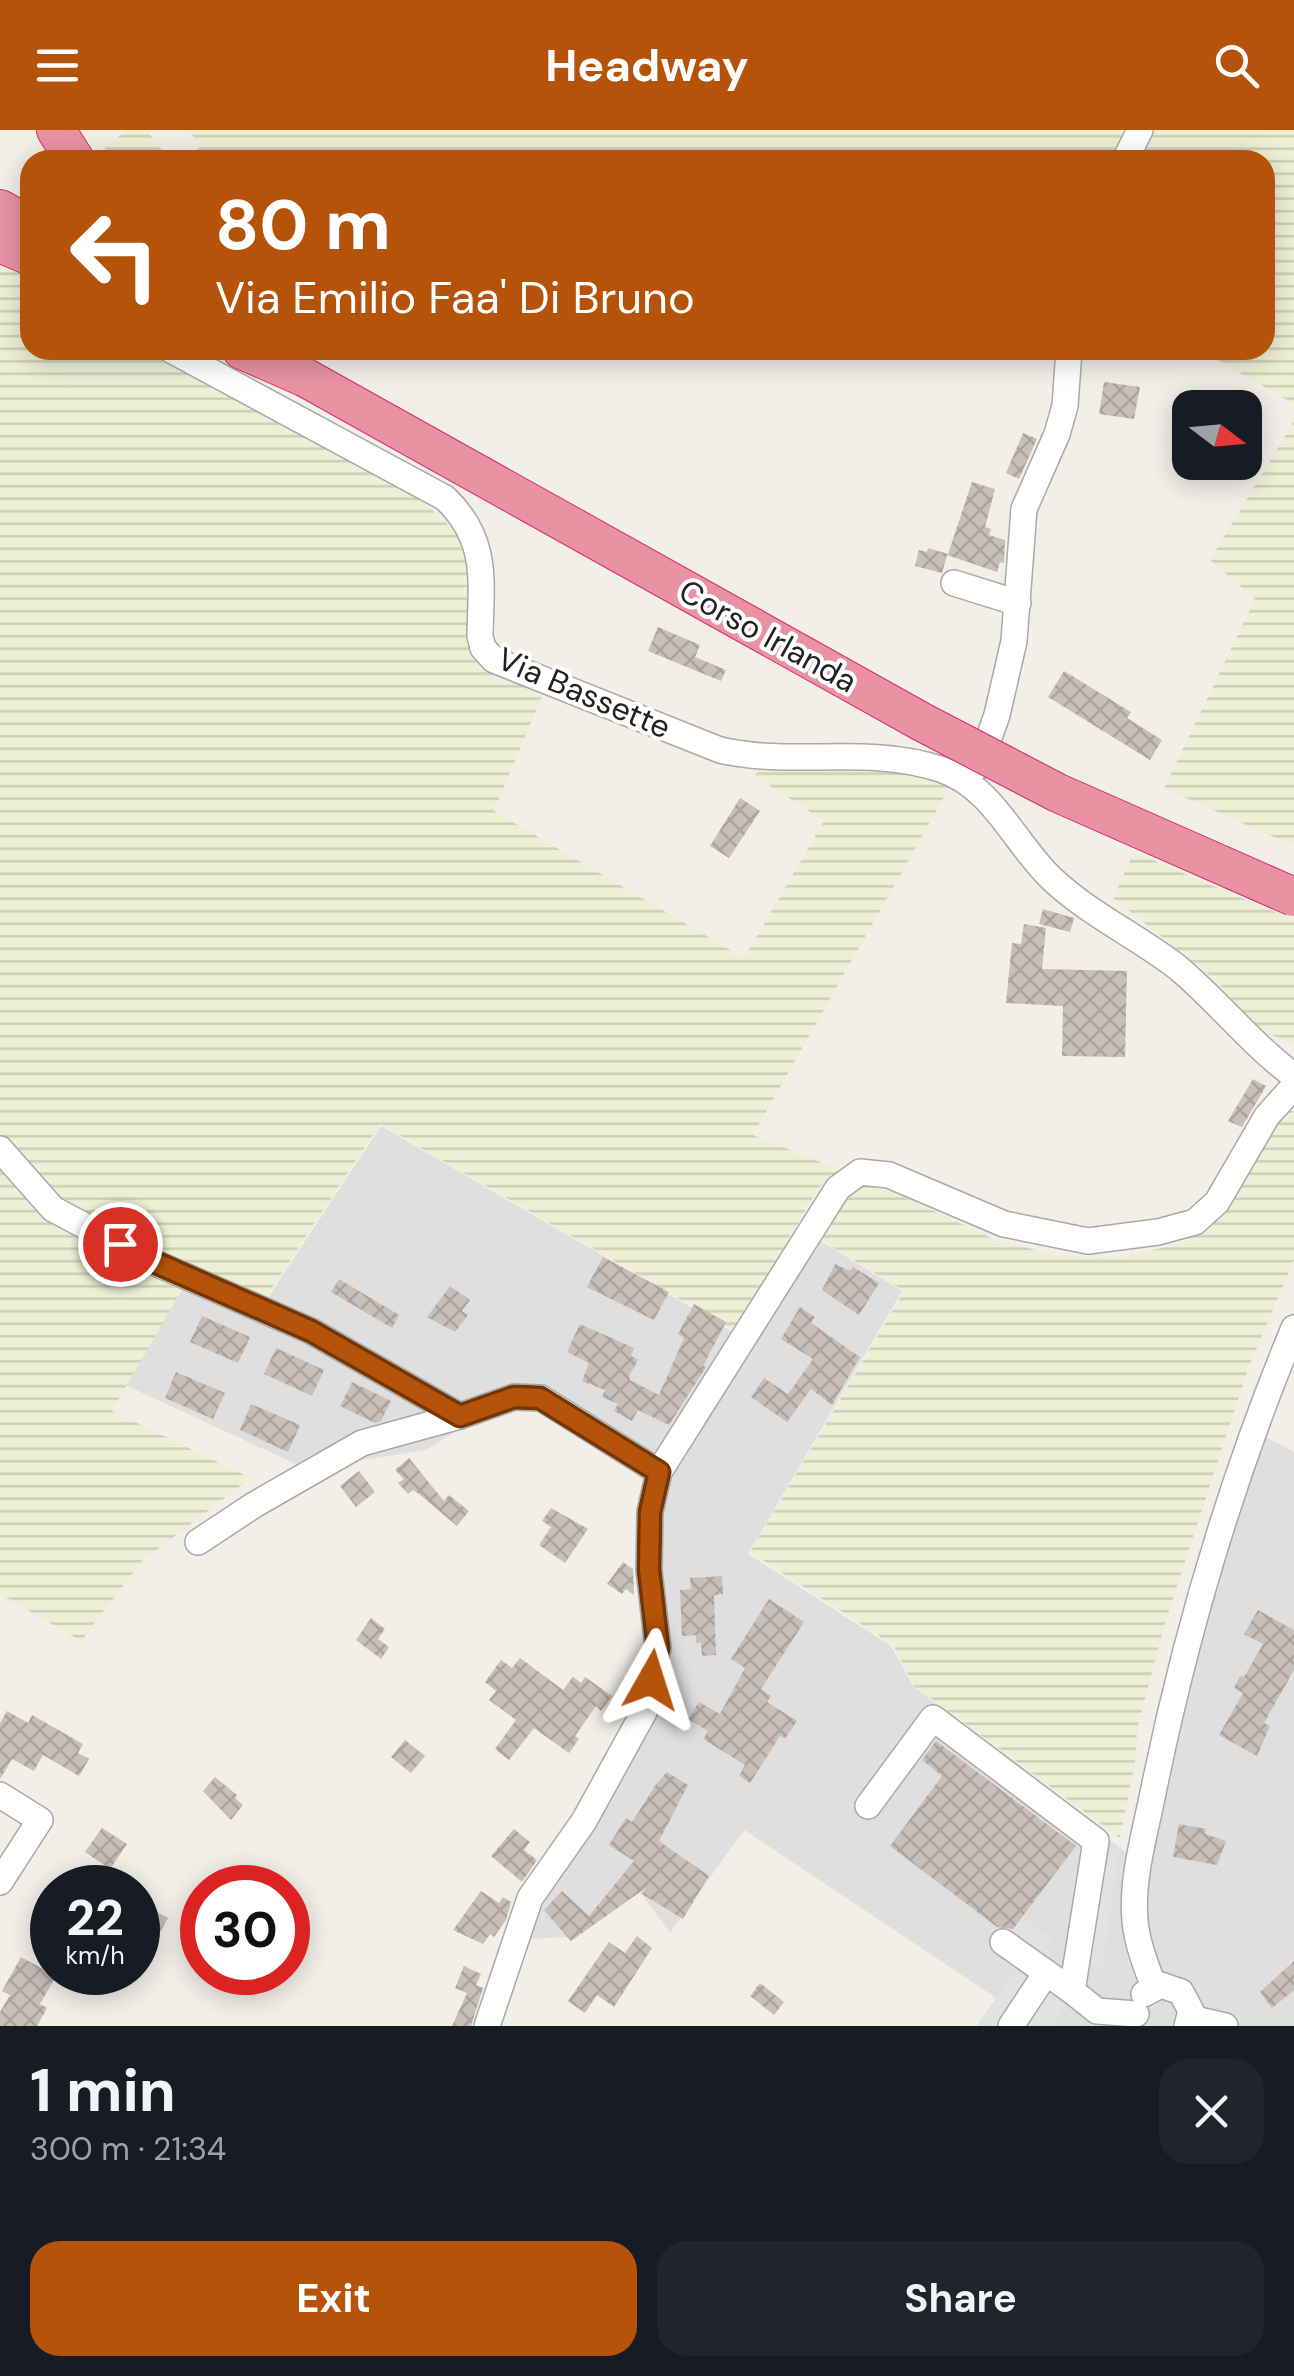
<!DOCTYPE html>
<html lang="en">
<head>
<meta charset="utf-8">
<style>
  :root { --surface:#171b24; --page:#20242c; --text:#f1f3f6; --muted:#9ea1a6; --accent:#b45309 }
  body { margin:0; font-family:"DM Sans",sans-serif; background:var(--page); color:var(--text); height:100vh; display:flex; flex-direction:column; font-size:38px; white-space:nowrap }
  * { box-sizing:border-box; margin:0 }
  p { font-size:32px; color:var(--muted) }
  .icon { flex:none; width:55px; height:55px; fill:none; stroke:currentColor; stroke-width:2; stroke-linecap:round; stroke-linejoin:round }
  .map { position:relative; height:1896px; overflow:hidden }
  .details { display:flex; flex-direction:column; background:var(--surface); flex:1 }
  .details>* { flex:none }
  .banner { position:absolute; left:20px; top:20px; width:1255px; height:210px; border-radius:30px; box-shadow:0 5px 25px #0003; background:#b45309; color:#fff; overflow:hidden }
  .needle { width:65px; rotate:106deg }
  .tools { position:absolute; left:1172px; top:260px; display:grid; gap:20px }
  .tools a { display:grid; place-items:center; width:90px; height:90px; border-radius:20px; background:var(--surface); box-shadow:0 5px 25px #0003; font-size:50px }
  .speed { position:absolute; left:30px; top:1735px; display:flex; gap:20px; font-size:50px; font-weight:700; text-align:center }
  .speed>* { display:grid; place-content:center; width:130px; height:130px; border-radius:50%; background:var(--surface); box-shadow:0 5px 25px #0003; line-height:1 }
  .speed small { font-size:25px; font-weight:400 }
  .speed .limit { border:15px solid #d22; background:#fff; color:#111 }
  .pin { position:absolute; display:grid; place-items:center; width:85px; height:85px; color:#fff; margin:-42px; border:5px solid #fff; border-radius:50%; box-shadow:0 2px 10px #0007 }
  .me { position:absolute; width:110px; margin:-55px; rotate:6deg; stroke-linejoin:round; filter:drop-shadow(0 0 8px #0008) }
  .turn { display:flex; align-items:center; gap:35px; height:210px; padding:0 30px; font-size:45px }
  .turn .icon { width:130px; height:130px; stroke-width:2.5 }
  .turn b { display:block; font-size:70px; line-height:85px }
  .round { display:grid; place-items:center; flex:none; width:105px; height:105px; border-radius:30px; background:var(--page) }
  .summary { display:flex; align-items:center; justify-content:space-between; height:170px; padding:0 30px }
  h1 { font-size:60px; font-weight:700; line-height:75px }
  .primary-button { display:flex; gap:20px; margin-top:auto; padding:20px 30px }
  .primary-button a { flex:1; height:115px; border-radius:30px; background:var(--accent); color:#fff; font-size:40px; font-weight:700; line-height:115px; text-align:center }
  .primary-button a+a { background:var(--page); color:var(--text) }
  header { display:flex; justify-content:space-between; align-items:center; height:130px; padding:0 30px; background:var(--accent); color:#fff; font-size:45px; font-weight:700 }
  .map>svg:first-child { display:block }
  .residential { fill:#e0dfdf }
  .farmland { fill:url(#farmland-rules) }
  .parking { fill:#e2e2e2 }
  .building { fill:url(#building-cross-hatch) }
  .lines { fill:none; stroke-linecap:round; stroke-linejoin:round }
  .minor-casing { stroke:#a9a9a9; stroke-width:28 }
  .highway-casing { stroke:#dc2a67; stroke-width:40 }
  .minor { stroke:#fff; stroke-width:25 }
  .highway { stroke:#e892a2; stroke-width:38 }
  .highway-bridge-casing { stroke:#dc2a67; stroke-width:40; stroke-linecap:butt }
  .highway-bridge { stroke:#e892a2; stroke-width:38 }
  .route-casing { stroke:#753606; stroke-width:25 }
  .route { stroke:#b45309; stroke-width:18 }
  .labels { text-anchor:middle; stroke-width:8; stroke-linejoin:round; paint-order:stroke }
  .street-label { font-size:32px; fill:#222; stroke:#fff }
</style>
</head>
<body>
<header><svg class="icon" aria-label="menu" viewBox="0 0 24 24"><path d="M4 6h16M4 12h16M4 18h16"/></svg>Headway<svg class="icon" aria-label="search" viewBox="0 0 24 24"><circle cx="10" cy="10" r="6"/><path d="M15 15l6 6"/></svg></header>
<div class="map">
<svg width="1294" height="1896" viewBox="0 0 1294 1896">
  <defs>
    <pattern id="farmland-rules" width="6" height="5" patternUnits="userSpaceOnUse" patternTransform="scale(2.5)"><rect width="6" height="5" fill="#eef0d5"/><path d="M0 2.5h6" fill="none" stroke="#ccceb7"/></pattern>
    <pattern id="building-cross-hatch" width="8" height="8" patternUnits="userSpaceOnUse" patternTransform="scale(2.5)"><rect width="8" height="8" fill="#c7bfb8"/><path d="M0 0l8 8M0 8l8-8" fill="none" stroke="#aba49e"/></pattern>
  </defs>
  <rect width="100%" height="100%" fill="#f2efe9"/>
  <polygon class="residential" points="381,996 735,1203 798,1097 902,1161 748,1424 891,1516 913,1556 1137,1731 1258,1303 1294,1322 1294,1896 977,1896 996,1868 744,1700 670,1803 637,1758 569,1807 513,1810 647,1583 655,1340 513,1266 426,1320 349,1332 313,1342 123,1254 193,1143 263,1175"/>
  <g class="farmland">
    <polygon points="128,0 146,0 170,30 111,30 104,17"/>
    <polygon points="189,0 1294,0 1294,274 1200,220 1265,220 1265,30 181,30 200,17"/>
    <polygon points="0,132 30,145 30,220 149,220 410,362 443,389 467,418 475,454 470,526 546,556 494,681 744,828 824,691 755,646 761,636 905,636 952,653 753,1005 840,1040 818,1059 734,1201 380,994 262,1173 192,1142 112,1281 251,1348 142,1431 81,1511 0,1464"/>
    <polygon points="1294,291 1294,716 1164,658 1255,469 1210,430"/>
    <polygon points="1134,722 1294,790 1294,914 1256,899 1217,851 1113,768"/>
    <polygon points="1285,981 1294,981 1294,1130 1248,1239 1165,1493 1137,1600 1136,1627 1120,1708 914,1556 893,1515 750,1422 904,1161 816,1107 842,1070 865,1056 891,1061 996,1110 1056,1125 1118,1128 1183,1113 1222,1084 1261,1014"/>
  </g>
  <polygon class="parking" points="1082,1714 1119,1721 1103,1837 1088,1835 1086,1856 1068,1871 1051,1896 979,1896 1019,1835 1003,1812 1023,1788 1051,1808 1048,1830 1062,1841"/>
  <g class="building">
    <polygon points="1104,252 1140,257 1134,289 1099,284"/>
    <polygon points="1023,303 1037,309 1019,349 1006,343"/>
    <polygon points="972,352 995,359 985,397 991,399 989,405 1005,410 1004,433 1000,432 997,442 947,425 942,443 915,436 919,420 927,422 928,418 948,424"/>
    <polygon points="658,497 700,515 695,527 726,540 721,551 648,521"/>
    <polygon points="1064,541 1131,582 1127,588 1162,610 1150,630 1048,567"/>
    <polygon points="740,668 760,681 729,728 710,716"/>
    <polygon points="1043,779 1074,788 1070,802 1039,794"/>
    <polygon points="1024,794 1046,798 1042,839 1127,841 1125,927 1062,926 1063,876 1006,873 1012,813 1021,814"/>
    <polygon points="1253,949 1266,956 1242,997 1228,991"/>
    <polygon points="603,1127 669,1162 654,1190 587,1157"/>
    <polygon points="835,1134 850,1141 853,1137 879,1153 859,1185 822,1160"/>
    <polygon points="339,1149 399,1185 392,1198 331,1162"/>
    <polygon points="450,1156 470,1170 462,1181 468,1185 455,1202 427,1187"/>
    <polygon points="694,1174 726,1192 703,1236 706,1237 669,1295 638,1280 632,1291 614,1281 618,1274 602,1267 605,1260 582,1251 589,1233 567,1222 580,1194 634,1218 631,1226 638,1230 629,1246 630,1250 659,1265 684,1208 678,1204"/>
    <polygon points="800,1177 815,1187 811,1193 860,1227 832,1275 811,1259 787,1292 751,1267 764,1248 788,1264 813,1229 781,1209"/>
    <polygon points="202,1186 250,1207 238,1233 190,1212"/>
    <polygon points="276,1218 324,1240 312,1266 264,1244"/>
    <polygon points="176,1242 225,1263 213,1289 165,1268"/>
    <polygon points="352,1252 391,1271 381,1291 375,1293 340,1276"/>
    <polygon points="251,1274 300,1295 288,1322 240,1300"/>
    <polygon points="409,1328 444,1371 449,1365 469,1381 457,1396 419,1364 413,1360 408,1364 398,1353 404,1349 395,1340"/>
    <polygon points="359,1341 375,1362 356,1377 340,1356"/>
    <polygon points="551,1378 588,1399 565,1433 539,1415 551,1397 542,1391"/>
    <polygon points="623,1432 633,1439 634,1465 626,1459 622,1464 607,1454"/>
    <polygon points="722,1446 723,1464 714,1465 716,1525 702,1526 701,1512 696,1513 696,1505 682,1506 680,1460 691,1459 690,1448"/>
    <polygon points="769,1469 804,1492 761,1559 771,1566 767,1572 797,1591 785,1609 780,1606 750,1653 739,1646 745,1635 703,1609 708,1601 688,1589 699,1572 720,1584 745,1538 731,1529"/>
    <polygon points="1258,1480 1294,1500 1294,1540 1264,1593 1270,1596 1257,1626 1219,1605 1243,1563 1234,1558 1240,1546 1244,1547 1263,1514 1244,1504"/>
    <polygon points="371,1488 385,1499 378,1509 389,1517 381,1529 356,1510"/>
    <polygon points="520,1528 563,1560 573,1547 581,1553 585,1547 612,1566 601,1581 596,1576 575,1606 579,1609 569,1623 534,1598 509,1630 495,1619 516,1590 489,1570 496,1561 485,1552 501,1530 512,1538"/>
    <polygon points="7,1581 28,1593 32,1585 83,1614 78,1623 89,1629 79,1646 43,1625 34,1641 12,1629 0,1649 0,1593"/>
    <polygon points="405,1610 425,1626 411,1643 391,1627"/>
    <polygon points="936,1611 1076,1716 1013,1799 997,1797 890,1716 942,1646 922,1630"/>
    <polygon points="667,1642 688,1655 659,1711 709,1746 683,1789 642,1764 647,1757 571,1811 544,1780 562,1761 589,1786 634,1731 609,1715 626,1688 632,1692 657,1653"/>
    <polygon points="215,1647 237,1665 235,1668 243,1675 231,1690 203,1661"/>
    <polygon points="1179,1694 1206,1699 1205,1704 1226,1711 1217,1735 1173,1727"/>
    <polygon points="102,1698 127,1714 110,1739 85,1722"/>
    <polygon points="514,1699 530,1712 524,1720 537,1730 522,1752 491,1726"/>
    <polygon points="481,1761 499,1773 503,1767 511,1772 506,1790 494,1807 490,1804 483,1814 453,1800"/>
    <polygon points="138,1772 168,1788 138,1841"/>
    <polygon points="637,1806 652,1818 614,1877 597,1865 585,1883 568,1871 609,1812 625,1823"/>
    <polygon points="21,1827 56,1846 40,1874 47,1878 37,1896 0,1896 0,1882 10,1865 2,1861"/>
    <polygon points="1294,1831 1294,1860 1272,1878 1260,1862"/>
    <polygon points="464,1836 481,1844 476,1855 483,1858 471,1896 452,1896 467,1863 455,1858"/>
    <polygon points="760,1853 784,1872 774,1885 750,1866"/>
  </g>
  <g class="lines">
    <defs>
      <g id="minor">
        <polyline points="1125,30 1140,0"/>
        <path d="M 171,220 L 445,368 C 489,410 481,451 480,506 L 483,518 L 494,530 L 720,620 C 793,637 868,615 940,639 C 994,657 1013,712 1052,749 C 1089,784 1137,806 1177,837 C 1218,871 1251,914 1294,946"/>
        <polyline points="954,453 1018,473"/>
        <polyline points="979,636 997,585 1014,511 1024,379 1057,304 1065,276 1069,220"/>
        <polyline points="0,1019 53,1079 153,1132 311,1201 460,1286"/>
        <polyline points="198,1412 254,1375 362,1313 460,1286 514,1267 541,1268 659,1342"/>
        <polyline points="0,1665 40,1690 0,1752"/>
        <polyline points="868,1676 933,1588 1096,1711 1072,1861 1097,1881 1136,1884"/>
        <polyline points="1003,1812 1072,1861"/>
        <path d="M 1154,1857 C 1146,1836 1137,1813 1135,1791 C 1131,1750 1145,1703 1153,1663 C 1185,1505 1232,1347 1294,1198"/>
        <polyline points="1144,1864 1161,1855 1181,1862 1191,1881 1187,1896"/>
        <polyline points="1190,1888 1225,1896"/>
        <polyline points="487,1896 530,1768 584,1691 644,1582 658,1518 649,1440 650,1382 659,1342 838,1058 860,1042 889,1045 1004,1094 1088,1111 1158,1102 1195,1092 1217,1072 1267,986 1294,956"/>
        <polyline points="1011,1896 1046,1843"/>
      </g>
      <g id="highway">
        <polyline points="56,0 75,30"/>
        <polyline points="0,79 30,96"/>
        <polyline points="0,113 30,126"/>
        <polyline points="242,220 306,248"/>
      </g>
    </defs>
    <use href="#minor" class="minor-casing"/>
    <use href="#highway" class="highway-casing"/>
    <use href="#minor" class="minor"/>
    <use href="#highway" class="highway"/>
    <defs>
      <polyline id="highway-bridge" points="306,248 922,592 1058,663 1294,767"/>
    </defs>
    <use href="#highway-bridge" class="highway-bridge-casing"/>
    <use href="#highway-bridge" class="highway-bridge"/>
  </g>
  <g class="lines">
    <defs>
      <polyline id="route" points="120,1114 154,1132 311,1201 460,1286 514,1267 540,1268 659,1342 650,1382 649,1440 658,1518 651,1550"/>
    </defs>
    <use href="#route" class="route-casing"/>
    <use href="#route" class="route"/>
  </g>
  <g class="labels">
    <g class="street-label">
      <text transform="translate(768 506) rotate(29)" y="11">Corso Irlanda</text>
      <text transform="translate(584 563) rotate(23)" y="11">Via Bassette</text>
    </g>
  </g>
</svg>
<div class="tools">
<a><svg class="needle" viewBox="-14 -14 28 28"><path d="M0-13l5 13h-10z" fill="#e53935"/><path d="M0 13l5-13h-10z" fill="#9ea1a6"/></svg></a>
</div>
<div class="speed"><div>22<small>km/h</small></div><div class="limit">30</div></div>
<div class="pin" style="left:120px;top:1114px;background:#d93025"><svg class="icon" aria-label="arrive" viewBox="0 0 24 24"><path d="M6 21V4h12l-3 4 3 4H6"/></svg></div>
<svg class="me" style="left:651px;top:1550px" viewBox="-20 -20 40 40"><path d="M0-17L14 15 0 8-14 15z" fill="#b45309" stroke="#fff" stroke-width="4"/></svg>
<div class="banner">
<div class="turn"><svg class="icon" aria-label="left" viewBox="0 0 24 24"><path d="M17 20v-9H6M10 6l-5 5 5 5"/></svg><div><b>80 m</b>Via Emilio Faa' Di Bruno</div></div>
</div>
</div>
<section class="details">
<div class="summary"><div><h1>1 min</h1><p>300 m · 21:34</p></div><a class="round"><svg class="icon" aria-label="close" viewBox="0 0 24 24"><path d="M6 6l12 12M18 6L6 18"/></svg></a></div>
<div class="primary-button"><a>Exit</a><a>Share</a></div>
</section>
</body>
</html>
